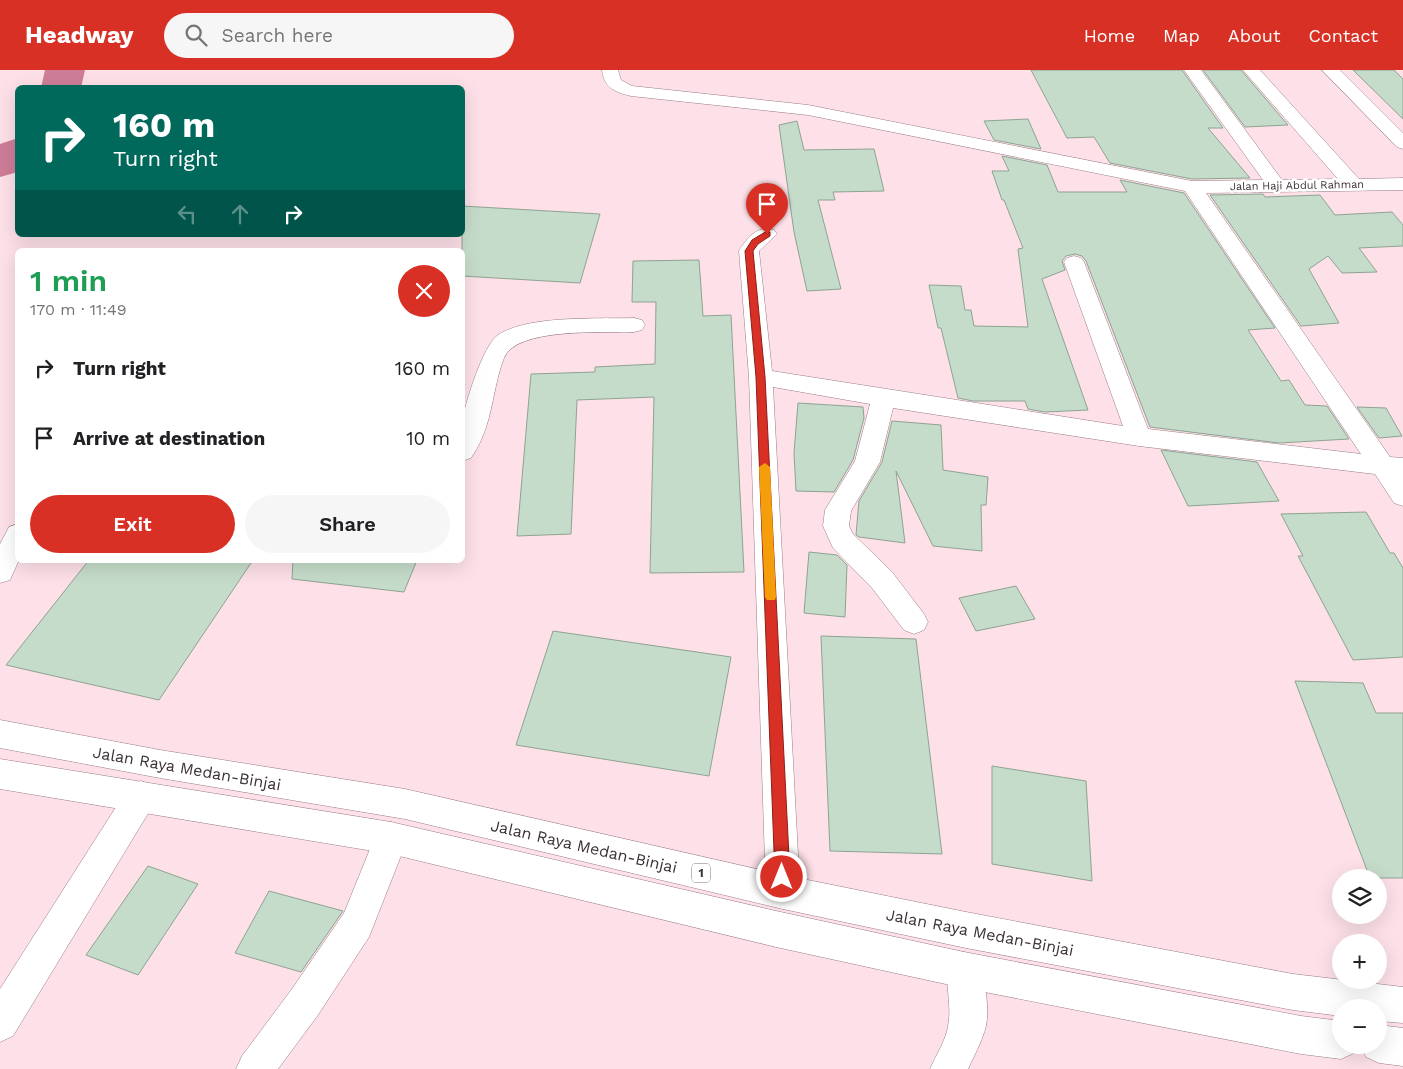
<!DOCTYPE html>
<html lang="en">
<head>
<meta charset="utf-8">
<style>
  :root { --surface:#fff; --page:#f6f6f6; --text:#202124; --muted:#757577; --accent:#d93025 }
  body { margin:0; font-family:"Work Sans",sans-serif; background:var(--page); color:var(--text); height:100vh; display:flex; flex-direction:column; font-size:19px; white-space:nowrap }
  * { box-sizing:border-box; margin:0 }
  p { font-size:16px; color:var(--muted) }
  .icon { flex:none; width:28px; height:28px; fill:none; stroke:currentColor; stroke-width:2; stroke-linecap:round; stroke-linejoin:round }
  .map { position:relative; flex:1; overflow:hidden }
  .drawer { position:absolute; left:15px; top:178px; width:450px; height:315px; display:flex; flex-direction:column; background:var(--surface); border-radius:8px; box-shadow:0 5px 20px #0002 }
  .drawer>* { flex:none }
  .hud { position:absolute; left:15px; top:15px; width:450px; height:152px; border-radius:8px; box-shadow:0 5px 20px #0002; background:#00695c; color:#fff; overflow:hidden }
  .tools { position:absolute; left:1332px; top:799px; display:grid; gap:10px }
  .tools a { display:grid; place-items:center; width:55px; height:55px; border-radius:50%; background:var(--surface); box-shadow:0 5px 20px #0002; font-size:25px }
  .pin { position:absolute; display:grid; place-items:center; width:42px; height:42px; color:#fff; margin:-51px -21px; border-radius:50% 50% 50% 0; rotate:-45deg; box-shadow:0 0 5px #0007 }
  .pin .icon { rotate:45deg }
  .me { position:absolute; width:55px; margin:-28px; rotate:0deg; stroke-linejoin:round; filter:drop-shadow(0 0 4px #0008) }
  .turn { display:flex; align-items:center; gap:18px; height:105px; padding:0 15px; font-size:22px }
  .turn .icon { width:65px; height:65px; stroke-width:2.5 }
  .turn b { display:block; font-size:35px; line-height:42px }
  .lanes { display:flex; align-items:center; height:48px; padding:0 15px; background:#0003; justify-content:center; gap:25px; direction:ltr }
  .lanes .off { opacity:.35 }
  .round { display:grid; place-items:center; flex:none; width:52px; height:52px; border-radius:26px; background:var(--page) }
  .headline { display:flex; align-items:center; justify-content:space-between; height:85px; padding:0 15px }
  h1 { font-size:30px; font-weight:600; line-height:38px; color:#1e9e55 }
  .primary-button { display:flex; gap:10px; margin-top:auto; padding:10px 15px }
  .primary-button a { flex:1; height:58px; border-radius:30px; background:var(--accent); color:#fff; font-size:20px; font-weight:600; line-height:58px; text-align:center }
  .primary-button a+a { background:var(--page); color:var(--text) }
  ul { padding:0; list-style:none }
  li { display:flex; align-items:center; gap:15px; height:70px; padding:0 15px }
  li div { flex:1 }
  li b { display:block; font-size:19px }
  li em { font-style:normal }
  header { display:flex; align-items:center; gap:30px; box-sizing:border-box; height:70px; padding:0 25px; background:var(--accent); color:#fff }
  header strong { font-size:24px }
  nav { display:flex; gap:28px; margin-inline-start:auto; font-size:18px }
  .search { width:350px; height:45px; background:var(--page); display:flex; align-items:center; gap:12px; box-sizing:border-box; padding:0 18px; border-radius:28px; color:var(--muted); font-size:19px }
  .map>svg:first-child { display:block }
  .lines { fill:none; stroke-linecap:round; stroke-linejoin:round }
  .river { fill:#ce7d98; fill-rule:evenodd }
  .building { fill:#c6dcca; stroke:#8ea391 }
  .minor-casing { stroke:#987d85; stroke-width:1 }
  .highway-casing { stroke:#987d85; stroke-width:1 }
  .minor { fill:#fff; fill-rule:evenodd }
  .highway { fill:#fff; fill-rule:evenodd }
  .route { fill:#d93025; stroke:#8d1f18 }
  .slow { fill:#f59e0b }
  .labels { text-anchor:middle; stroke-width:5; stroke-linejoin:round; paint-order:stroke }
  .far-street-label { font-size:11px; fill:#3d3235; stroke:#fff }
  .shield { fill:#fff; stroke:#777072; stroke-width:1 }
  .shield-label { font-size:12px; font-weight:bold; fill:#3d3235 }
  .near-street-label { font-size:16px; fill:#3d3235; stroke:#fff }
</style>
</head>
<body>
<header>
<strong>Headway</strong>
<div class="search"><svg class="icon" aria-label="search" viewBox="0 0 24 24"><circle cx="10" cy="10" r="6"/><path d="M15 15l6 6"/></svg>Search here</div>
<nav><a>Home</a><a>Map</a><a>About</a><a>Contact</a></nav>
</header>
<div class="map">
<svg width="1403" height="999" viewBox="0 0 1403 999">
  <rect width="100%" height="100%" fill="#fde0e8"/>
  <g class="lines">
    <g class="river">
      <polygon points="45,0 85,0 81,18 41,18"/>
      <polygon points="18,68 18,102 0,107 0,74"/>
    </g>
  </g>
  <g class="building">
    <polygon points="1031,0 1182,0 1223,58 1208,58 1250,108 1192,109 1110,93 1094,67 1067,68"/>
    <polygon points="1203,0 1241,0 1288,55 1245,57"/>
    <polygon points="1353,0 1394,0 1403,9 1403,49"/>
    <polygon points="1028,49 1041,79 994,70 984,51"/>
    <polygon points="797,51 804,80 874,79 884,121 833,122 835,130 818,130 841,219 807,221 794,162 779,55"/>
    <polygon points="1002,86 1047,95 1058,122 1127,122 1120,110 1184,123 1275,258 1248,260 1281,311 1289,310 1305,335 1327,336 1349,369 1279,373 1150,357 1086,191 1082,186 1075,184 1066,186 1062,191 1065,200 1042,209 1088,340 1045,342 1028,339 1025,331 973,331 958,328 941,258 938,258 929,215 961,216 965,240 971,240 974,256 1028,257 1018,179 1023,178 1004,130 1002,130 992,101 1009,101"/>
    <polygon points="1263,124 1265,127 1320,125 1335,145 1392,142 1403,155 1403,176 1359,178 1377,202 1342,203 1328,186 1309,199 1339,253 1301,256 1210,125"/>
    <polygon points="462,136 600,144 580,213 462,206"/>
    <polygon points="699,190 703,246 731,245 744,502 650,503 654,327 577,330 571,464 517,466 531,304 595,302 595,297 655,294 656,232 632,232 633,191"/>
    <polygon points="798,333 863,337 864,348 853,390 834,422 796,421 794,383"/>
    <polygon points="1357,337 1386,338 1402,366 1379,368"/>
    <polygon points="892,351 941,355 943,400 988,407 986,435 981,435 982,481 933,476 896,401 905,473 859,467 856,465 859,431 882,392"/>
    <polygon points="1161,380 1257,392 1279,431 1188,436"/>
    <polygon points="1366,442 1390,483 1394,483 1403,498 1403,587 1353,590 1298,486 1303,486 1281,444"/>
    <polygon points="809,482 837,485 847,495 845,547 804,543"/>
    <polygon points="89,490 253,490 159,630 6,595"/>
    <polygon points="293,490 417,490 404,522 292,509"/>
    <polygon points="1016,516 1035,549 976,561 959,528"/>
    <polygon points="553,561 731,587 709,706 516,675"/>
    <polygon points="821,566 916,569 942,784 830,781"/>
    <polygon points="1295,611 1363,613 1376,643 1403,643 1403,808 1370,808"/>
    <polygon points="992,696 1086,711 1092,811 992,794"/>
    <polygon points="148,796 198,814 138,905 86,885"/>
    <polygon points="269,821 343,841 301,902 235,883"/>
  </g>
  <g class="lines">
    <defs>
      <g id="minor">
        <path d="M 602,0 L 618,0 L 621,10 L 632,16 L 808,35 L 1192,111 L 1263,110 L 1184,0 L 1201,0 L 1282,110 L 1338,109 L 1243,0 L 1260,0 L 1359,109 L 1403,108 L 1403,120 L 1206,123 L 1390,387 L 1403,388 L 1403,436 L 1394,433 L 1375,404 L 1139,376 L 893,338 L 880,392 L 851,441 L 849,456 L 853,464 L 892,502 L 924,544 L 928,552 L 924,560 L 914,564 L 904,560 L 872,518 L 833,478 L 823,456 L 825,440 L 855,391 L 870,334 L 773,317 L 800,822 L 795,834 L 783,839 L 771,834 L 766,822 L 749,307 L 739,181 C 747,168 757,155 774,160 L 777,164 L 759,181 L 772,301 L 1123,356 L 1064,192 L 1067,188 L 1074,186 L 1081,188 L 1084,192 L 1148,359 L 1361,384 L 1185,121 L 808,45 L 631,26 C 615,22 604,18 602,0 Z"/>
        <polygon points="1322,0 1340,0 1403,63 1403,79 1397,77"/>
        <path d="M 634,248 L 642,250 L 645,255 L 642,260 L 634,262 C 606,263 516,257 504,288 C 494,313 493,343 482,368 C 479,375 475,382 471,388 L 462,391 C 462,378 461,365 462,352 C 465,334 483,275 498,265 C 528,245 598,249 634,248 Z"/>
        <polygon points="18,454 18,490 19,490 10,510 0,513 0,474 9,457"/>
        <polygon points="141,711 152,715 157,726 152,737 13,966 0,972 0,919 130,715"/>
        <polygon points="391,752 403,757 408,768 369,867 318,945 278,999 236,999 242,986 292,919 344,843 379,757"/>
        <path d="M 964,882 L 977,887 C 984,905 991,940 985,960 C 981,973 974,986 968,999 L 930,999 C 936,985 946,970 948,956 C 953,932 942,911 951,887 Z"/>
      </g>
      <g id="highway">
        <polygon points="0,650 160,680 405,719 783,805 966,842 1293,904 1403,917 1403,953 1379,951 1379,938 1341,938 1341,946 1293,940 966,878 783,839 405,749 160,708 0,678"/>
        <polygon points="0,689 391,752 776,841 964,882 1301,946 1341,951 1341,975 1358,975 1354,983 1341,989 1301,984 964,918 776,877 391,784 0,719"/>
        <polygon points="1379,955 1403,958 1403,996 1379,993 1366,987 1361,975 1379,975"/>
      </g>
    </defs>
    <use href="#minor" class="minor-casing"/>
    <use href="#highway" class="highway-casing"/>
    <use href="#minor" class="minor"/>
    <use href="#highway" class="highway"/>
  </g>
  <polygon class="route" points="767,161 770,162 770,166 758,174 753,181 765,307 790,807 787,812 782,814 778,812 775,807 756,307 745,181 752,170"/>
  <polygon class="slow" points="765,393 770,397 776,527 775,530 767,530 765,527 759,397"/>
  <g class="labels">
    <g class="far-street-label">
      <text transform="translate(1297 115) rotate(-1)" y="4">Jalan Haji Abdul Rahman</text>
    </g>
    <rect class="shield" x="692" y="793.5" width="18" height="19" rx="4"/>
    <g class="shield-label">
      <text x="701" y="807">1</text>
    </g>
    <g class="near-street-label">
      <text transform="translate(187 698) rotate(10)" y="6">Jalan Raya Medan-Binjai</text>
      <text transform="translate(584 776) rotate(13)" y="6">Jalan Raya Medan-Binjai</text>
      <text transform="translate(980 862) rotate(11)" y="6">Jalan Raya Medan-Binjai</text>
    </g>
  </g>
</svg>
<div class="tools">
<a><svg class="icon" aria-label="layers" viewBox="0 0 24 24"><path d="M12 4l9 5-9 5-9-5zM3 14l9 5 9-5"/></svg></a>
<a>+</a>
<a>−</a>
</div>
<div class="pin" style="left:767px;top:164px;background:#d93025"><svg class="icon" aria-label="arrive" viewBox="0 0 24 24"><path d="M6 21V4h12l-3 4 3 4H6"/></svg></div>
<svg class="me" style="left:782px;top:807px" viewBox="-20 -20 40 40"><circle r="17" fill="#d93025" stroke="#fff" stroke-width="3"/><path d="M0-11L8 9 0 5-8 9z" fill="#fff"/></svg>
<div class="hud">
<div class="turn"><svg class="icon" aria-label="right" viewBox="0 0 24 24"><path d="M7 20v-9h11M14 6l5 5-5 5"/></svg><div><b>160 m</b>Turn right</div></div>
<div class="lanes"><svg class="icon off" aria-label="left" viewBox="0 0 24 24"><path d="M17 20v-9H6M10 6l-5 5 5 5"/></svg><svg class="icon off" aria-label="ahead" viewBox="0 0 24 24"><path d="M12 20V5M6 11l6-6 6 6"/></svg><svg class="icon" aria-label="right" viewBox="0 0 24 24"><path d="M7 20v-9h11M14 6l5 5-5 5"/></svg></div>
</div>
<section class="drawer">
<div class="headline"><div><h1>1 min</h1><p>170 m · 11:49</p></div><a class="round" style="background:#d93025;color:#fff"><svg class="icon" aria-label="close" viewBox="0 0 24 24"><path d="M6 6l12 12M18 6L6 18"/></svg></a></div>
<ul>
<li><svg class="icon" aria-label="right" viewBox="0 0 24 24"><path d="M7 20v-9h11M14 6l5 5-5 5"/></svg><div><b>Turn right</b></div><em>160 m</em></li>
<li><svg class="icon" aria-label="arrive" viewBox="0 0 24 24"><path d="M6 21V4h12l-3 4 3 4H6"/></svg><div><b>Arrive at destination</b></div><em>10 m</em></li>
</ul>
<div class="primary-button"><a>Exit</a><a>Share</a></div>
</section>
</div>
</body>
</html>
